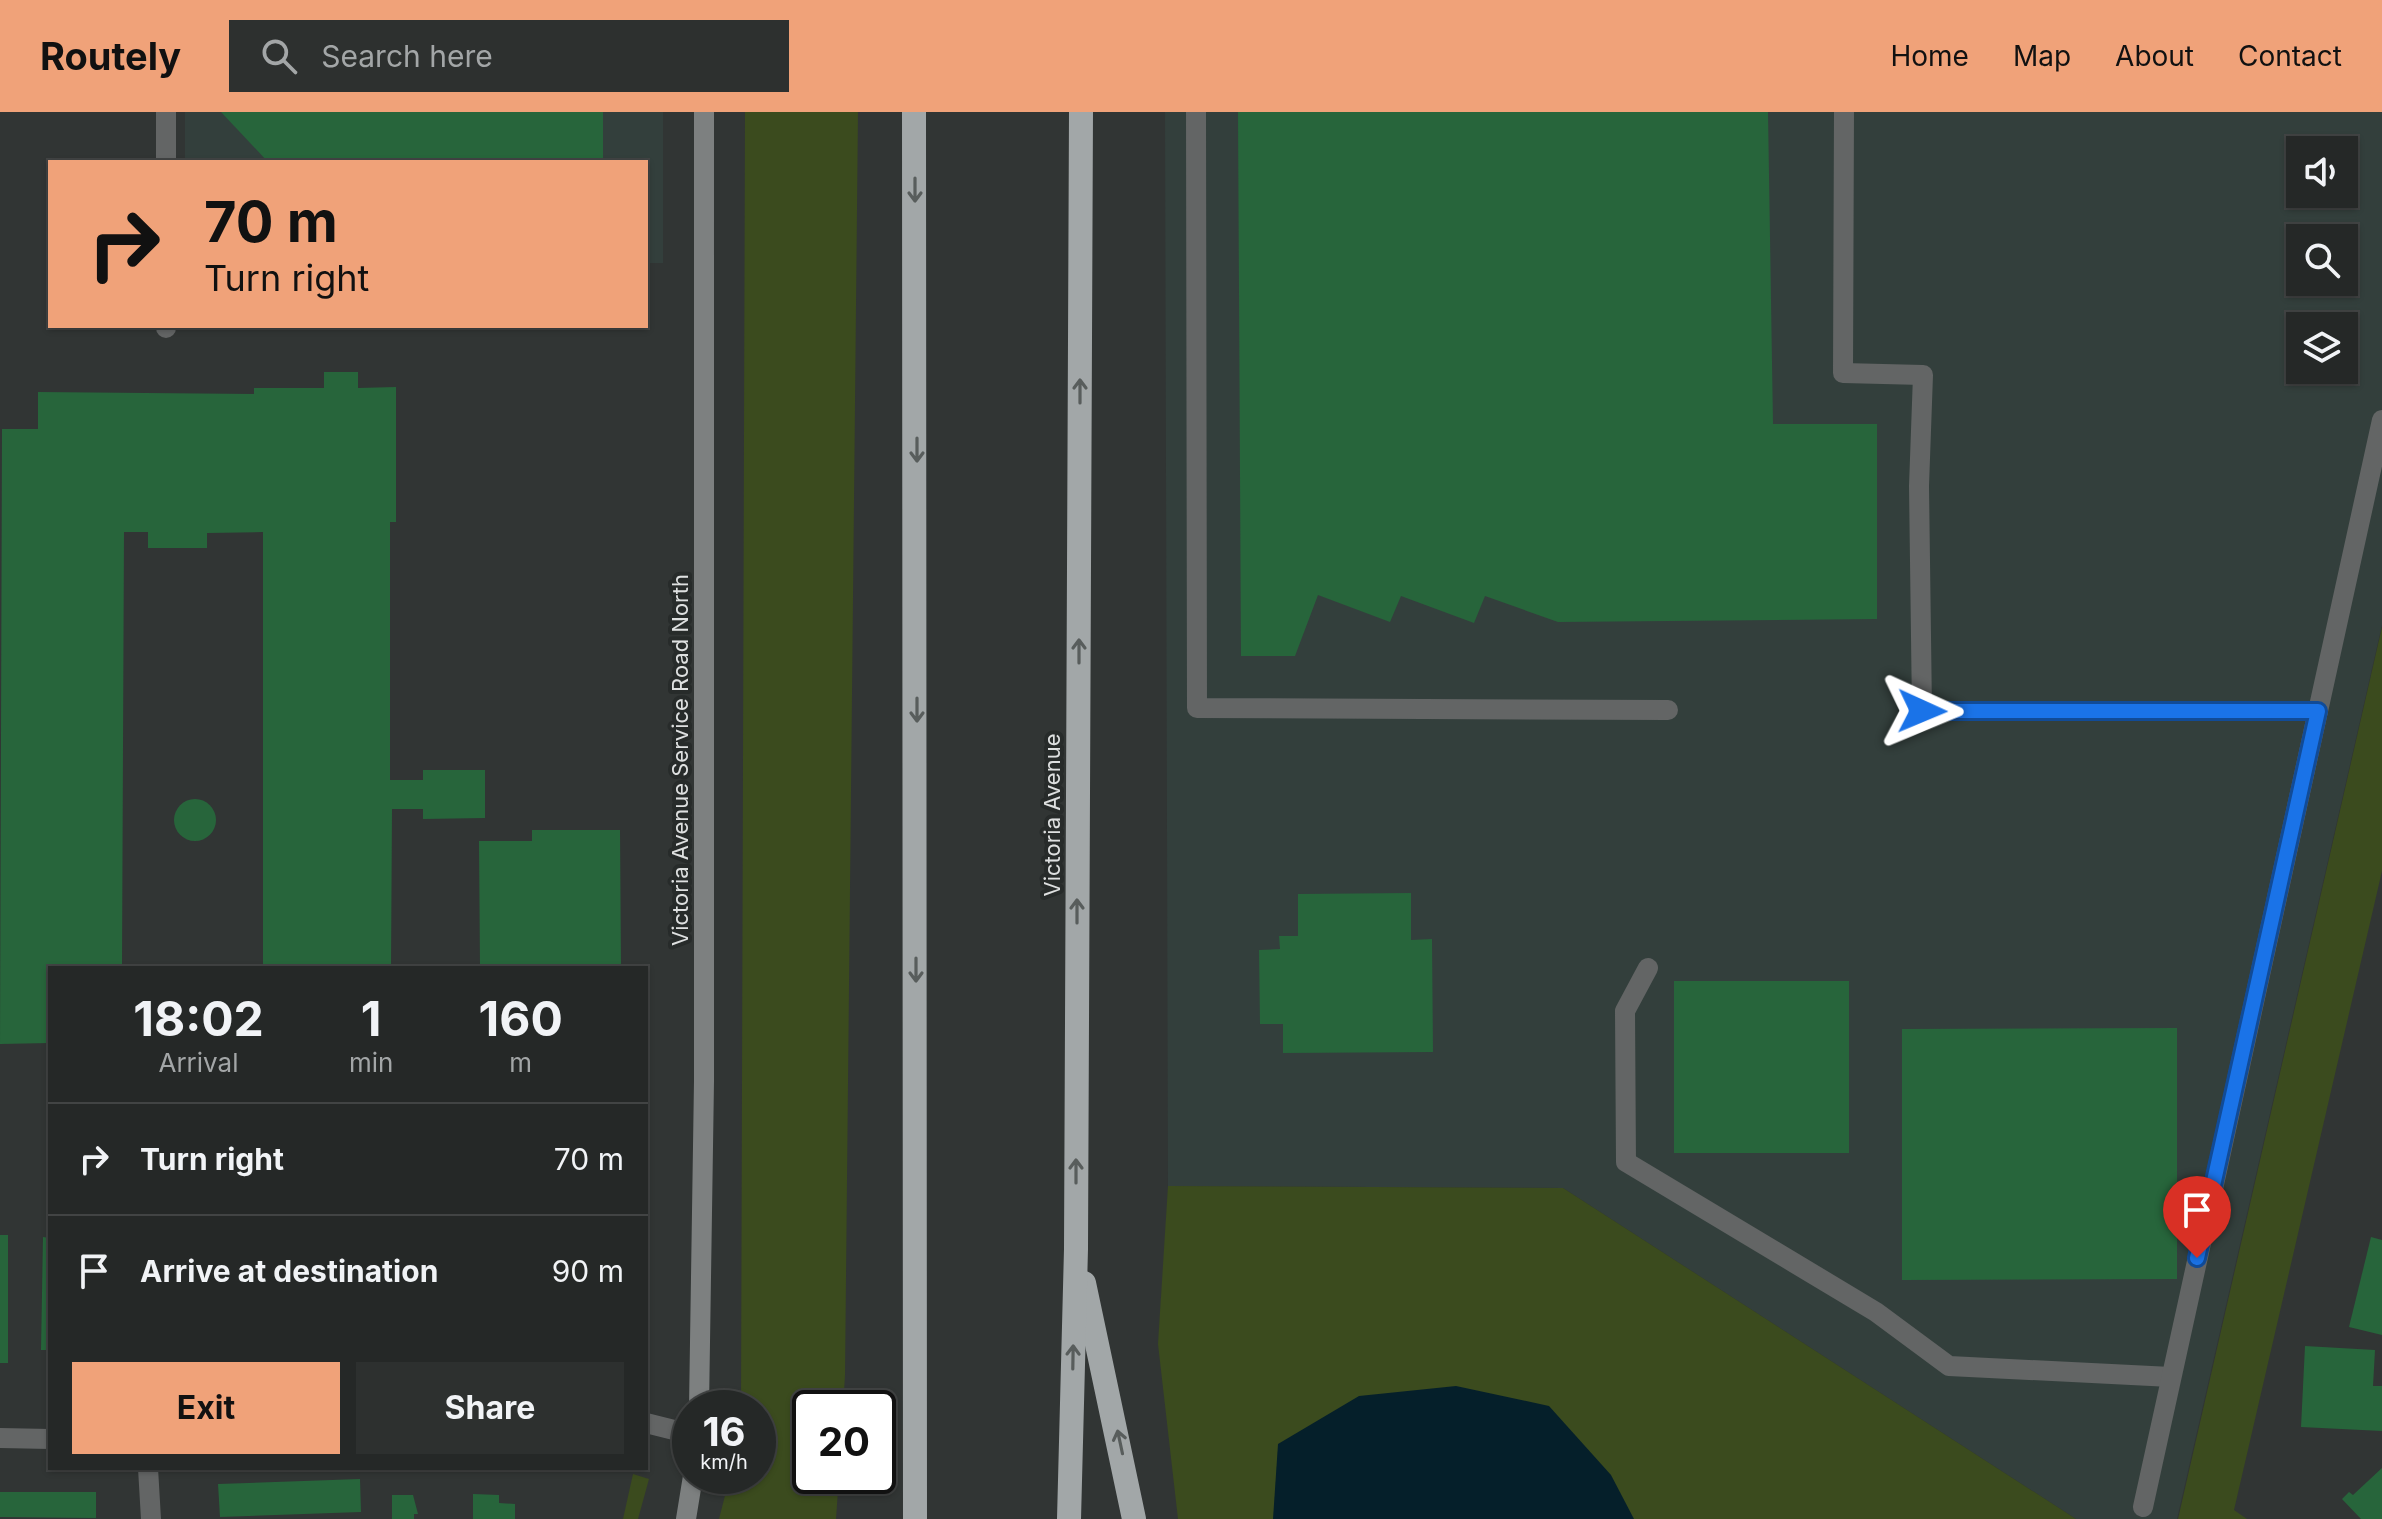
<!DOCTYPE html>
<html lang="en">
<head>
<meta charset="utf-8">
<style>
  :root { --surface:#252827; --page:#2d302f; --text:#f1f3f6; --muted:#a3a6a7; --line:#424444; --accent:#f0a279 }
  body { margin:0; font-family:Inter,sans-serif; background:var(--page); color:var(--text); height:100vh; display:flex; flex-direction:column; font-size:30px; white-space:nowrap }
  * { box-sizing:border-box; margin:0 }
  p { font-size:26px; color:var(--muted) }
  .icon { flex:none; width:44px; height:44px; fill:none; stroke:currentColor; stroke-width:2; stroke-linecap:round; stroke-linejoin:round }
  .map { position:relative; flex:1; overflow:hidden }
  .panel { position:absolute; left:48px; top:854px; width:600px; height:504px; display:flex; flex-direction:column; background:var(--surface); border-radius:0px; box-shadow:0 2px 6px #0004,0 0 0 2px var(--line) }
  .panel>* { flex:none }
  .banner { position:absolute; left:48px; top:48px; width:600px; height:168px; border-radius:0px; box-shadow:0 2px 6px #0004,0 0 0 2px var(--line); background:#f0a279; color:#111; overflow:hidden }
  .controls { position:absolute; left:2286px; top:24px; display:grid; gap:16px }
  .controls a { display:grid; place-items:center; width:72px; height:72px; border-radius:0px; background:var(--surface); box-shadow:0 2px 6px #0004,0 0 0 2px var(--line); font-size:40px }
  .speed { position:absolute; left:672px; top:1278px; display:flex; gap:16px; font-size:40px; font-weight:700; text-align:center }
  .speed>* { display:grid; place-content:center; width:104px; height:104px; border-radius:50%; background:var(--surface); box-shadow:0 2px 6px #0004,0 0 0 2px var(--line); line-height:1 }
  .speed small { font-size:20px; font-weight:400 }
  .speed .limit { border:4px solid #111; border-radius:12px; background:#fff; color:#111 }
  .pin { position:absolute; display:grid; place-items:center; width:68px; height:68px; color:#fff; margin:-82px -34px; border-radius:50% 50% 50% 0; rotate:-45deg; box-shadow:0 0 8px #0007 }
  .pin .icon { rotate:45deg }
  .me { position:absolute; width:88px; margin:-44px; rotate:91deg; stroke-linejoin:round; filter:drop-shadow(0 0 6px #0008) }
  .turn { display:flex; align-items:center; gap:28px; height:168px; padding:0 24px; font-size:36px }
  .turn .icon { width:104px; height:104px; stroke-width:2.5 }
  .turn b { display:block; font-size:56px; line-height:68px }
  .eta { display:flex; justify-content:space-evenly; align-items:center; height:136px; text-align:center }
  .eta b { font-size:48px; font-weight:700; line-height:56px }
  .cta { display:flex; gap:16px; margin-top:auto; padding:16px 24px }
  .cta a { flex:1; height:92px; border-radius:0px; background:var(--accent); color:#111; font-size:32px; font-weight:700; line-height:92px; text-align:center }
  .cta a+a { background:var(--page); color:var(--text) }
  ul { padding:0; list-style:none }
  li { display:flex; align-items:center; gap:24px; height:112px; padding:0 24px; border-top:2px solid var(--line) }
  li div { flex:1 }
  li b { display:block; font-size:30px }
  li em { font-style:normal }
  header { display:flex; align-items:center; gap:48px; box-sizing:border-box; height:112px; padding:0 40px; background:var(--accent); color:#111 }
  header strong { font-size:38px }
  nav { display:flex; gap:44px; margin-inline-start:auto; font-size:28px }
  .search { width:560px; height:72px; background:var(--page); display:flex; align-items:center; gap:20px; box-sizing:border-box; padding:0 28px; border-radius:0px; color:var(--muted); font-size:30px }
  .map>svg:first-child { display:block }
  .built { fill:#333f3c; fill-rule:evenodd }
  .green { fill:#3b4b1e }
  .water { fill:#051f2a }
  .building { fill:#27653b }
  .lines { fill:none; stroke-linecap:round; stroke-linejoin:round }
  .lane { stroke:#636565; stroke-width:20 }
  .secondary { stroke:#7d8080; stroke-width:20 }
  .highway { stroke:#a2a7a8; stroke-width:24 }
  .oneway { stroke:#585d5c }
  .route-casing { stroke:#114b97; stroke-width:20 }
  .route { stroke:#1a73e8; stroke-width:14 }
  .labels { text-anchor:middle; stroke-width:8; stroke-linejoin:round; paint-order:stroke }
  .street-label { font-size:22px; fill:#dee0e0; stroke:#272b2a }
</style>
</head>
<body>
<header>
<strong>Routely</strong>
<div class="search"><svg class="icon" aria-label="search" viewBox="0 0 24 24"><circle cx="10" cy="10" r="6"/><path d="M15 15l6 6"/></svg>Search here</div>
<nav><a>Home</a><a>Map</a><a>About</a><a>Contact</a></nav>
</header>
<div class="map">
<svg width="2382" height="1407" viewBox="0 0 2382 1407">
  <rect width="100%" height="100%" fill="#313534"/>
  <g class="built">
    <polygon points="185,0 663,0 663,151 646,151 646,50 185,50"/>
    <path d="M 1165,0 L 2382,0 L 2382,513 L 2177,1407 L 2076,1407 L 1563,1076 L 1168,1074 ZM 2300,38 L 2344,38 L 2344,82 L 2300,82 ZM 2300,126 L 2344,126 L 2344,170 L 2300,170 ZM 2300,214 L 2344,214 L 2344,258 L 2300,258 Z"/>
  </g>
  <g class="green">
    <polygon points="745,0 858,0 845,1263 843,1296 810,1296 810,1364 839,1364 836,1407 719,1407 730,1364 758,1364 758,1296 741,1296"/>
    <polygon points="2382,515 2382,759 2234,1398 2247,1407 2178,1407"/>
    <polygon points="1168,1074 1563,1076 2076,1407 1178,1407 1158,1232"/>
    <polygon points="633,1362 649,1367 638,1407 623,1407"/>
  </g>
  <polygon class="water" points="1456,1274 1549,1294 1611,1363 1634,1407 1273,1407 1278,1332 1359,1284"/>
  <g class="building">
    <polygon points="221,0 603,0 603,50 268,50"/>
    <polygon points="1238,0 1768,0 1773,312 1877,312 1877,507 1558,510 1485,484 1474,511 1401,484 1390,510 1318,483 1295,544 1241,544"/>
    <polygon points="324,260 358,260 358,276 396,275 396,410 390,410 390,668 423,668 423,658 485,658 485,706 423,707 423,697 392,697 391,856 263,856 263,420 207,421 207,436 148,436 148,420 124,420 122,856 50,856 50,931 0,932 2,317 38,317 38,280 254,282 254,276 324,276"/>
    <circle cx="195" cy="708" r="21"/>
    <polygon points="532,718 620,718 621,856 480,856 479,729 532,729"/>
    <polygon points="1411,781 1411,828 1432,827 1433,940 1283,941 1283,912 1260,912 1259,838 1280,837 1279,824 1298,824 1298,782"/>
    <rect x="1674" y="869" width="175" height="172"/>
    <polygon points="2177,916 2177,1167 1902,1168 1902,917"/>
    <rect x="0" y="1123" width="8" height="128"/>
    <polygon points="43,1125 50,1126 50,1238 41,1238"/>
    <polygon points="2371,1125 2382,1128 2382,1223 2349,1215"/>
    <polygon points="2305,1234 2375,1238 2373,1274 2382,1274 2382,1319 2301,1315"/>
    <polygon points="2382,1356 2382,1407 2361,1407 2342,1387 2349,1380 2353,1383"/>
    <polygon points="360,1367 361,1400 220,1405 218,1372"/>
    <polygon points="0,1380 96,1380 96,1406 0,1405"/>
    <polygon points="473,1382 499,1383 499,1391 515,1392 515,1407 473,1407"/>
    <polygon points="392,1383 413,1383 418,1402 414,1402 414,1407 392,1407"/>
  </g>
  <g class="lines">
    <g class="lane">
      <polyline points="166,0 166,50"/>
      <polyline points="1196,0 1197,596 1668,598"/>
      <polyline points="1844,0 1843,261 1923,263 1919,374 1922,599 2318,599"/>
      <polyline points="166,214 166,216"/>
      <polyline points="1648,856 1625,899 1626,1050 1876,1200 1949,1254 2171,1265"/>
      <polyline points="646,1311 690,1322"/>
      <polyline points="0,1326 50,1327"/>
      <polyline points="148,1356 151,1407"/>
      <polyline points="2143,1395 2382,308"/>
    </g>
    <g class="secondary">
      <polyline points="699,1296 704,969 704,0"/>
      <polyline points="686,1407 693,1364"/>
    </g>
    <g class="highway">
      <polyline points="914,0 915,1407"/>
      <polyline points="1084,1171 1134,1407"/>
      <polyline points="1069,1407 1076,1137 1081,0"/>
    </g>
  </g>
  <defs><path id="oneway-shaft" d="M-6 0H5M1.5-3L5.5 0L1.5 3" fill="none" stroke-width="1.6" stroke-linecap="round" stroke-linejoin="round" transform="scale(2)"/></defs>
  <g class="oneway">
    <use href="#oneway-shaft" transform="translate(915 78) rotate(90)"/>
    <use href="#oneway-shaft" transform="translate(1080 279) rotate(-90)"/>
    <use href="#oneway-shaft" transform="translate(917 338) rotate(90)"/>
    <use href="#oneway-shaft" transform="translate(1079 539) rotate(-90)"/>
    <use href="#oneway-shaft" transform="translate(917 598) rotate(90)"/>
    <use href="#oneway-shaft" transform="translate(1077 799) rotate(-90)"/>
    <use href="#oneway-shaft" transform="translate(916 858) rotate(90)"/>
    <use href="#oneway-shaft" transform="translate(1076 1059) rotate(-90)"/>
    <use href="#oneway-shaft" transform="translate(1073 1245) rotate(-89)"/>
    <use href="#oneway-shaft" transform="translate(1120 1330) rotate(-102)"/>
  </g>
  <g class="lines">
    <defs>
      <polyline id="route" points="1922,599 2318,599 2197,1146"/>
    </defs>
    <use href="#route" class="route-casing"/>
    <use href="#route" class="route"/>
  </g>
  <g class="labels">
    <g class="street-label">
      <text transform="translate(680 648) rotate(-90)" y="8">Victoria Avenue Service Road North</text>
      <text transform="translate(1052 703) rotate(-90)" y="8">Victoria Avenue</text>
    </g>
  </g>
</svg>
<div class="controls">
<a><svg class="icon" aria-label="sound" viewBox="0 0 24 24"><path d="M4 9h4l5-4v14l-5-4H4zM17 9q2 3 0 6"/></svg></a>
<a><svg class="icon" aria-label="search" viewBox="0 0 24 24"><circle cx="10" cy="10" r="6"/><path d="M15 15l6 6"/></svg></a>
<a><svg class="icon" aria-label="layers" viewBox="0 0 24 24"><path d="M12 4l9 5-9 5-9-5zM3 14l9 5 9-5"/></svg></a>
</div>
<div class="speed"><div>16<small>km/h</small></div><div class="limit">20</div></div>
<div class="pin" style="left:2197px;top:1146px;background:#d93025"><svg class="icon" aria-label="arrive" viewBox="0 0 24 24"><path d="M6 21V4h12l-3 4 3 4H6"/></svg></div>
<svg class="me" style="left:1922px;top:599px" viewBox="-20 -20 40 40"><path d="M0-17L14 15 0 8-14 15z" fill="#1a73e8" stroke="#fff" stroke-width="4"/></svg>
<div class="banner">
<div class="turn"><svg class="icon" aria-label="right" viewBox="0 0 24 24"><path d="M7 20v-9h11M14 6l5 5-5 5"/></svg><div><b>70 m</b>Turn right</div></div>
</div>
<section class="panel">
<div class="eta">
<div><b>18:02</b><p>Arrival</p></div>
<div><b>1</b><p>min</p></div>
<div><b>160</b><p>m</p></div>
</div>
<ul>
<li><svg class="icon" aria-label="right" viewBox="0 0 24 24"><path d="M7 20v-9h11M14 6l5 5-5 5"/></svg><div><b>Turn right</b></div><em>70 m</em></li>
<li><svg class="icon" aria-label="arrive" viewBox="0 0 24 24"><path d="M6 21V4h12l-3 4 3 4H6"/></svg><div><b>Arrive at destination</b></div><em>90 m</em></li>
</ul>
<div class="cta"><a>Exit</a><a>Share</a></div>
</section>
</div>
</body>
</html>
